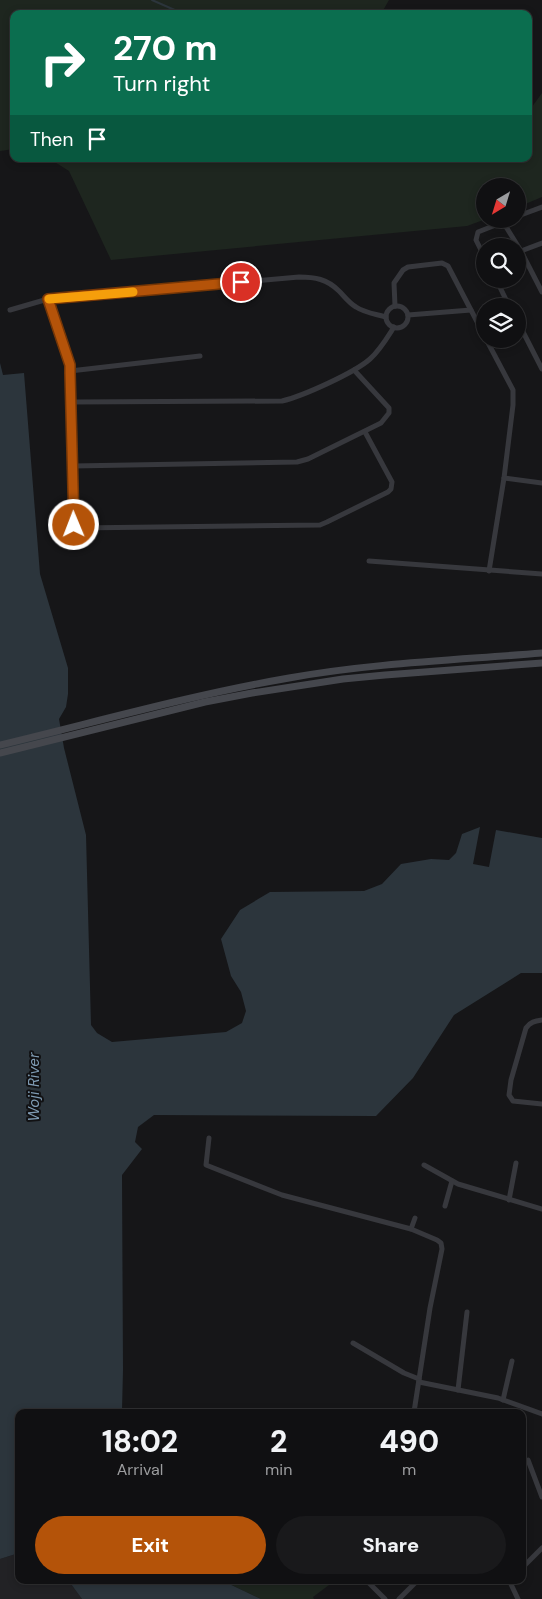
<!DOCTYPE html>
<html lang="en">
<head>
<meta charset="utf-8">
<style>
  :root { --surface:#101012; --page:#19191b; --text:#f1f3f6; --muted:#9c9d9f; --line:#303032; --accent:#b45309 }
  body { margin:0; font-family:"DM Sans",sans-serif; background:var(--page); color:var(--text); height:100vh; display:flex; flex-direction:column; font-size:19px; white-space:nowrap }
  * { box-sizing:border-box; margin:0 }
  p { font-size:16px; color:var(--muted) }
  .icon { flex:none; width:28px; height:28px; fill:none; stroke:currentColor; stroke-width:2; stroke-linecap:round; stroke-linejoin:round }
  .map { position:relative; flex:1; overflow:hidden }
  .side { position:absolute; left:15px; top:1409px; width:511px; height:175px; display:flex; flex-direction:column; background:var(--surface); border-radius:10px; box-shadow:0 2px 8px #0003,0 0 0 1px var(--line) }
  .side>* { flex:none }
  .banner { position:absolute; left:10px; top:10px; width:522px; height:152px; border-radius:10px; box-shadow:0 2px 8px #0003,0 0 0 1px var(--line); background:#0b6e4f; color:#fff; overflow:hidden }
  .needle { width:32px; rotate:218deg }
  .buttons { position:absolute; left:476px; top:178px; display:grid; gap:10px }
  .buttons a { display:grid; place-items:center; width:50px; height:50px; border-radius:50%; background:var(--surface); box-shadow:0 2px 8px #0003,0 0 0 1px var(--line); font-size:25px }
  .pin { position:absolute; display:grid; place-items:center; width:42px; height:42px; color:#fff; margin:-21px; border:2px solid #fff; border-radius:50%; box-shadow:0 1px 5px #0007 }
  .me { position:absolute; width:55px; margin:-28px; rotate:359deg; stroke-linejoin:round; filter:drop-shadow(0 0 4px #0008) }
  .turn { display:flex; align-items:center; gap:18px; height:105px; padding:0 20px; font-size:22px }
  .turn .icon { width:65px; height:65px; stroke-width:2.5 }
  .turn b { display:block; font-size:35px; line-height:42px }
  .then { display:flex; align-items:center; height:48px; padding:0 20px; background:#0003; gap:10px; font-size:19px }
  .eta { display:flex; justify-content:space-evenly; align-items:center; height:85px; text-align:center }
  .eta b { font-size:30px; font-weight:800; line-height:35px }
  .primary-button { display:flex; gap:10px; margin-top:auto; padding:10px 20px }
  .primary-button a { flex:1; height:58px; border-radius:30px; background:var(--accent); color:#fff; font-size:20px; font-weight:800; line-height:58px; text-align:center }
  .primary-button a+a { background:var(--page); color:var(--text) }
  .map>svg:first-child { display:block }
  .built { fill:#222225 }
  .green { fill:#1e261f }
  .water { fill:#2c353c }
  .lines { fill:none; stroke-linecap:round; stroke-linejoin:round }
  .stream { stroke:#2c353c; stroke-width:2 }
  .minor { stroke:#37383d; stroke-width:5 }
  .secondary { stroke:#45474d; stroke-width:7 }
  .route-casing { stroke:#753606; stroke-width:12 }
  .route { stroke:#b45309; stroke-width:9 }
  .slow { stroke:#f59e0b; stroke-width:9 }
  .labels { text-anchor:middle; stroke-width:4; stroke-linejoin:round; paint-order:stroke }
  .water-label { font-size:15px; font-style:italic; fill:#7f9bb3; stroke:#111113 }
</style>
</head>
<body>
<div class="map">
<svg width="542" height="1599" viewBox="0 0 542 1599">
  <rect width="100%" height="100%" fill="#161618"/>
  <polygon class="built" points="19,1553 19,1580 68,1580 82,1599 0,1599 0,1559"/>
  <g class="green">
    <polygon points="0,0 389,0 381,14 14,14 14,149 0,151"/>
    <polygon points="542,93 542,197 518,207 518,186 485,186 486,219 467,226 111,260 69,171 50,159 529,159 529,111"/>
    <polygon points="221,1580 325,1580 329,1585 313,1597 314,1599 261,1599"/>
  </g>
  <g class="water">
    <polygon points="0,363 3,375 24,373 40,574 68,668 68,694 66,707 59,719 64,748 86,835 91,1025 97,1033 112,1042 226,1032 242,1023 246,1011 241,992 231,976 221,939 240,910 270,892 364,891 382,884 401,864 431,859 449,860 456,853 462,834 480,827 473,864 489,867 496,830 542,838 542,973 521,973 454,1015 413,1078 376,1116 154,1115 138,1127 135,1142 142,1149 122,1175 123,1370 122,1410 123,1412 19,1412 19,1553 0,1559"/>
    <polygon points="68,1580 221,1580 261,1599 82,1599"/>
  </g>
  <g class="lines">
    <polyline class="stream" points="152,0 177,11 190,14"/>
    <g class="minor">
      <polyline points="518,216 542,207"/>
      <polyline points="503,222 521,251 542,292"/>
      <polyline points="521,251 542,243"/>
      <polyline points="485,258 476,240 478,232 511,219"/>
      <polyline points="496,279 509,306"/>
      <polyline points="48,299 70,365 70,373 74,525 77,528 320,525 327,522 388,492 391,489 392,482 365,432"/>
      <circle cx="397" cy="317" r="11"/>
      <polyline points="395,306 394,283 403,270 408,267 442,263 448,266 485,337"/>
      <path d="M 10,310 L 48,299 L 299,277 C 315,277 327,279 339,291 C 344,296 349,303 356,307 C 365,313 376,314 386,317"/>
      <polyline points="408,315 471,310"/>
      <polyline points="518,322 542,369"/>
      <polyline points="486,339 513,390 513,405 504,478 489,571"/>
      <polyline points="70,371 200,356"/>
      <path d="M 72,402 L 282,401 C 303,396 354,373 370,359 C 380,350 387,338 394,327"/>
      <polyline points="73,466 297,462 308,459 381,423 389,413 389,408 354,370"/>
      <polyline points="504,478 542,483"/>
      <polyline points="369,561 542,574"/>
      <path d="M 542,1020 C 535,1021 530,1022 526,1028 L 511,1080 L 509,1095 L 513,1101 L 542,1104"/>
      <polyline points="209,1138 206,1165 282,1195 411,1229 437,1240 441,1243 442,1249 430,1308 414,1412"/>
      <polyline points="424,1165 458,1184 542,1209"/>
      <polyline points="509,1200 516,1163"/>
      <polyline points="445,1206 452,1181"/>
      <polyline points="411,1229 415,1218"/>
      <polyline points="353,1343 404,1373 419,1379"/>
      <polyline points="419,1382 498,1398 542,1414"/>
      <polyline points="458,1390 467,1312"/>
      <polyline points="503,1400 512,1361"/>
      <polyline points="528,1460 542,1497"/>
      <polyline points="522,1568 542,1548"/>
      <polyline points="366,1580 385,1599"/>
      <polyline points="509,1580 518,1599"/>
      <polyline points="399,1599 418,1580"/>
    </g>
    <g class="secondary">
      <path d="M 0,745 C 96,722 191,695 289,678 C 372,663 458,660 542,653"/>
      <polyline points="0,753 205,702 252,693 343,679 385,675 542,663"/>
    </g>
  </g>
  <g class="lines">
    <defs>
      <polyline id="route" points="74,525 70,373 70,365 48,299 241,282"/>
    </defs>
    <use href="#route" class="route-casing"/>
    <use href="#route" class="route"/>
    <polyline class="slow" points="49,299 133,292"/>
  </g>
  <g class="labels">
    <g class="water-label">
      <text transform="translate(34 1087) rotate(-90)" y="5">Woji River</text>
    </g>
  </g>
</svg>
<div class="buttons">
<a><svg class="needle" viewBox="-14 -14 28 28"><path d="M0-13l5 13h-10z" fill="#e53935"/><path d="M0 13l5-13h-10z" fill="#9c9d9f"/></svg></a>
<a><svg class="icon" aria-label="search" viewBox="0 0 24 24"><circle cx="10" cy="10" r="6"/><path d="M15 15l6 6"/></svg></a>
<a><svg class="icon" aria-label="layers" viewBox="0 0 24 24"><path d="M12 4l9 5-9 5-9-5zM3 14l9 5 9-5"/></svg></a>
</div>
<div class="pin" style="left:241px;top:282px;background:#d93025"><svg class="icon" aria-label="arrive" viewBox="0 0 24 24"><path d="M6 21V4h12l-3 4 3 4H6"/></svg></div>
<svg class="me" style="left:74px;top:525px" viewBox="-20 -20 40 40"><circle r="17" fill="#b45309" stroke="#fff" stroke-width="3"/><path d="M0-11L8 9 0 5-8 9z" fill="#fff"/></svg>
<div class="banner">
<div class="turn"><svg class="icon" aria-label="right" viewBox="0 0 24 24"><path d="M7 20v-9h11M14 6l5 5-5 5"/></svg><div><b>270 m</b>Turn right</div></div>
<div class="then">Then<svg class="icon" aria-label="arrive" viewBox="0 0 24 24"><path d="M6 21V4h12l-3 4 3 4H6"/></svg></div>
</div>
<section class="side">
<div class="eta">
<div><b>18:02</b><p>Arrival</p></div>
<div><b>2</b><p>min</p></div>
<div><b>490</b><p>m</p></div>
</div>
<div class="primary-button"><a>Exit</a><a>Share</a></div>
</section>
</div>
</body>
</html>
